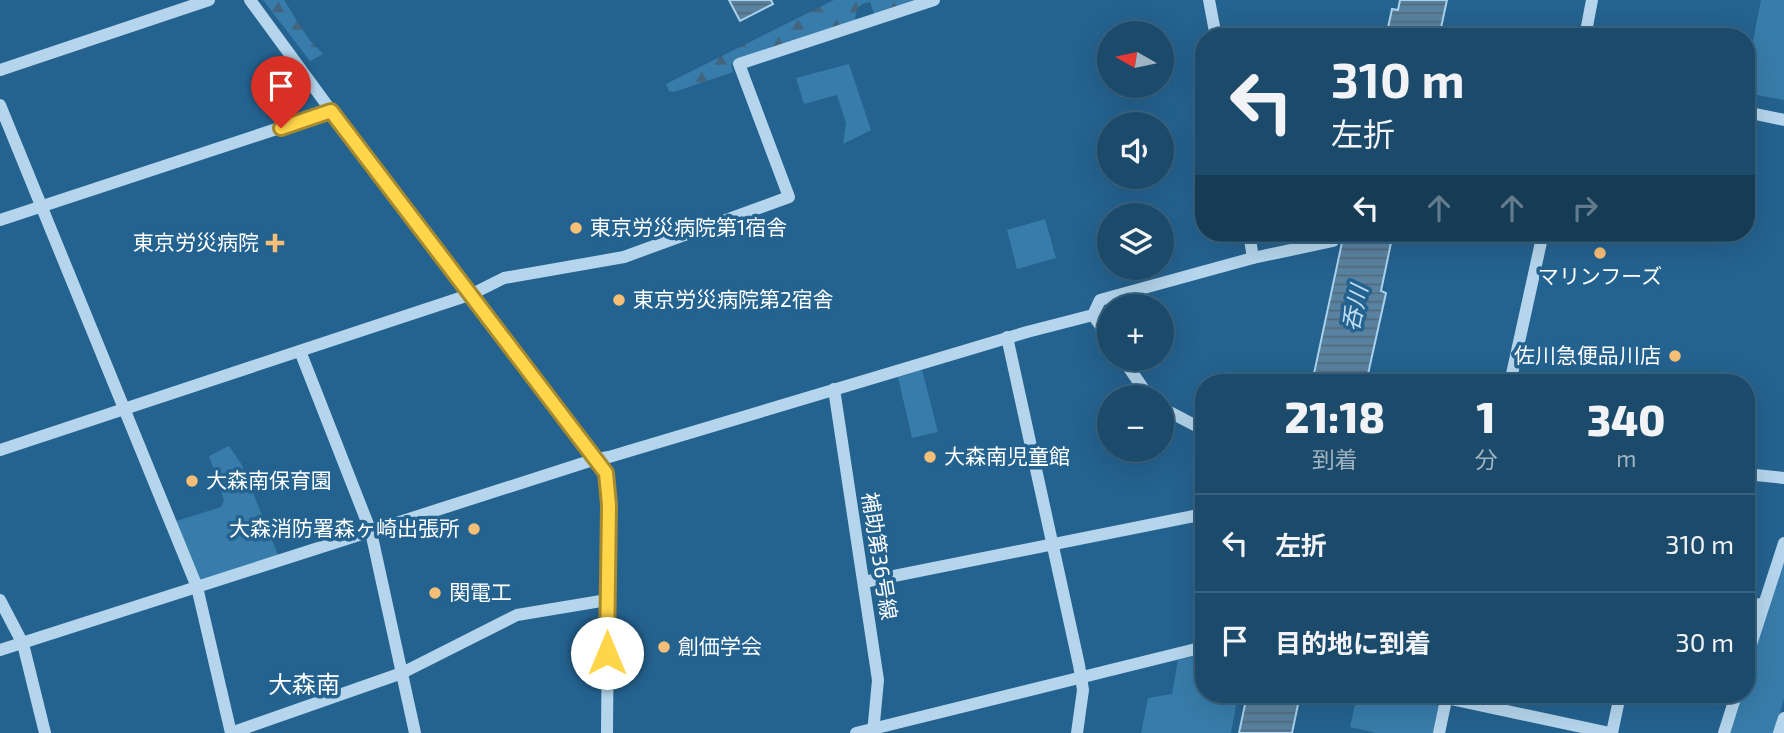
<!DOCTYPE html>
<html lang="ja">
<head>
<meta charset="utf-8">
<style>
  :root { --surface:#1b4a6b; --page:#285473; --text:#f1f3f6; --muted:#a0b3c1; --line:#39627e }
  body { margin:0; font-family:"Exo 2","Noto Sans JP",sans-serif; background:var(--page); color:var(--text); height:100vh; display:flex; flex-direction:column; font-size:26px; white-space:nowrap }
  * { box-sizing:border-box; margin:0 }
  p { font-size:23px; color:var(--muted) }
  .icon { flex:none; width:38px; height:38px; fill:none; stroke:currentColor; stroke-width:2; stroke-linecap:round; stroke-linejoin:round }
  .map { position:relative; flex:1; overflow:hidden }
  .sheet { position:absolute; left:1195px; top:374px; width:560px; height:329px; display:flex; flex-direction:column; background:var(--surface); border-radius:28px; box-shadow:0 7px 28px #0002,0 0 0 2px var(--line) }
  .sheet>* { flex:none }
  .guide { position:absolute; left:1195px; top:28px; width:560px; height:214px; border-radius:28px; box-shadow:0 7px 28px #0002,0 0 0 2px var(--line); background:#1b4a6b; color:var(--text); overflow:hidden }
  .needle { width:46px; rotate:279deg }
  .controls { position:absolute; left:1097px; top:21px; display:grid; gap:14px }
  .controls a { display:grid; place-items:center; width:77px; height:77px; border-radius:50%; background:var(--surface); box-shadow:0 7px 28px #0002,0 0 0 2px var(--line); font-size:35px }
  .pin { position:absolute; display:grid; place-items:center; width:60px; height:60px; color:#fff; margin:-72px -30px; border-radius:50% 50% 50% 0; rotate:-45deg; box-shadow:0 0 7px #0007 }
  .pin .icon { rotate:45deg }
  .me { position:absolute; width:77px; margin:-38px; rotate:0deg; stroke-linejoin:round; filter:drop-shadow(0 0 5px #0008) }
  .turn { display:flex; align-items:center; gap:24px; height:147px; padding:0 21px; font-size:32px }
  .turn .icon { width:91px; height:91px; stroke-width:2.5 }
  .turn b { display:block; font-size:49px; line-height:60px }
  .lanes { display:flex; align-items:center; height:66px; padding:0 21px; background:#0003; justify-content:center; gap:35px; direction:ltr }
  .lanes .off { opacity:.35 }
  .eta { display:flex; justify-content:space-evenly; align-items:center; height:119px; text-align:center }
  .eta b { font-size:42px; font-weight:800; line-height:49px }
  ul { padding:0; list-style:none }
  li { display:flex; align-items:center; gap:21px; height:98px; padding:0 21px; border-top:2px solid var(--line) }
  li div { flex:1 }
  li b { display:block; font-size:26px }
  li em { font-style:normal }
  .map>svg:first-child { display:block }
  .forest { fill:url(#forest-firs) }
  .park { fill:#387cab }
  .water { fill:url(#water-rules); stroke:#a8d1ec; stroke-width:2 }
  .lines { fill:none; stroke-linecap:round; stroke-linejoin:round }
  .minor { stroke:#b4d5ec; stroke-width:12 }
  .route-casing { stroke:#a68a30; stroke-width:18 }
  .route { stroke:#ffd54a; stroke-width:12 }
  .poi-dot { fill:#f6bf77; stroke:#24628f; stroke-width:2.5 }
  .labels { text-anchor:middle; stroke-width:7; stroke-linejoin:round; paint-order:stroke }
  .poi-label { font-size:21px; fill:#fff; stroke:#24628f; text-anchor:start }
  .street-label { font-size:21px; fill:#fff; stroke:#24628f }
  .water-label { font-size:23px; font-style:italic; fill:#c0def2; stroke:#24628f }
  .quarter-label { font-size:24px; fill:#fff; stroke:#24628f }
</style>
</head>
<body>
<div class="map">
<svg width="1784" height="733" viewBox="0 0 1784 733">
  <defs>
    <pattern id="forest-firs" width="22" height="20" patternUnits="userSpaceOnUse" patternTransform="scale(1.75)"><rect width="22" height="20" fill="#387cab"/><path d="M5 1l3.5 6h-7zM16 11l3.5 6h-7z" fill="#42647c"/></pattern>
    <pattern id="water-rules" width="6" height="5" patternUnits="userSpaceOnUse" patternTransform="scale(1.75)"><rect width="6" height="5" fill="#5982a0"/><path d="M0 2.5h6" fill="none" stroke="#536a7a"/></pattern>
  </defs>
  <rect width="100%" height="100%" fill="#24628f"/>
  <g class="forest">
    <polygon points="263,0 284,0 308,38 323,54 310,61"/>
    <path d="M 834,0 L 924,0 L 875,16 L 870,2 C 858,3 855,11 855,23 L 731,65 L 733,72 L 674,92 L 669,91 L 666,84 Z"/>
  </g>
  <g class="park">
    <polygon points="1761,0 1784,0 1784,100 1747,93 1747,71"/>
    <polygon points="849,64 871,130 843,144 846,123 837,95 804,104 796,78"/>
    <polygon points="1045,219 1056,258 1017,269 1007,230"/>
    <polygon points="922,370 938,432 912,438 898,377"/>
    <polygon points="229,446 242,465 280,560 197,587 170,523 221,507 224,500 209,456"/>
    <polygon points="1784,557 1784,699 1774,733 1727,733 1740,695 1746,695 1747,674"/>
    <polygon points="1204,654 1204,695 1238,695 1231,733 1141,733 1148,698 1172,694 1178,660"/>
    <polygon points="1357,695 1441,695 1433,733 1376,733 1350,727"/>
  </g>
  <g class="water">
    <polygon points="729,0 771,0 773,4 740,21"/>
    <polygon points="1400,0 1447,0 1439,37 1386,37 1392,9 1398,10"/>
    <polygon points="1344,233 1393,233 1381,291 1386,293 1366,383 1312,383"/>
    <polygon points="1247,695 1300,695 1292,733 1239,733"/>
  </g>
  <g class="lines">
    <g class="minor">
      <polyline points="250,0 335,116 606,473 609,505 607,733"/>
      <polyline points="1209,0 1216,37"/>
      <polyline points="1585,37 1592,0"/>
      <polyline points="0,70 209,0"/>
      <polyline points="0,105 197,587 231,733"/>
      <polyline points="1746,112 1784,120"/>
      <polyline points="0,220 331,111"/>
      <polyline points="1253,258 1333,241"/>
      <polyline points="1093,315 1100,300 1253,258 1249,233"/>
      <polyline points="1093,315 1110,339"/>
      <polyline points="1007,337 1079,665 1083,690 1077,733"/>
      <polyline points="300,351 371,532 415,733"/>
      <polyline points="1123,359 1149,397"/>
      <polyline points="1510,383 1543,233"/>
      <polyline points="834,389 878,680 873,733"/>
      <polyline points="1162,408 1204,430"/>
      <polyline points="0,450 472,294 504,278 624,257 789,197 739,64 934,0"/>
      <polyline points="1746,474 1784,478"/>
      <polyline points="864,582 1204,514"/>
      <polyline points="0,600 23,644 45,733"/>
      <polyline points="1746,605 1764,604"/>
      <polyline points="0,650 596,459 609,457 1027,332 1093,315"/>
      <polyline points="1746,660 1784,543"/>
      <polyline points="1446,698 1610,733"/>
      <polyline points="231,733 402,673 517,615 607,600"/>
      <polyline points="856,733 1204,647"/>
      <polyline points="1439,733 1447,695"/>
      <polyline points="1612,733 1620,695"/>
      <polyline points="1724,733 1736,695"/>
      <polyline points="1779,733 1784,718"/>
    </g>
  </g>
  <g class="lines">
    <defs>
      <polyline id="route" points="281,128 331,111 606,473 609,505 607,653"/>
    </defs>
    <use href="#route" class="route-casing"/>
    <use href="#route" class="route"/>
  </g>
  <g class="poi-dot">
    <circle cx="576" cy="228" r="7"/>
    <path d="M271.5 232.5h7v7h7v7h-7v7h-7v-7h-7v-7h7z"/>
    <circle cx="1600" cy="253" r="7"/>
    <circle cx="619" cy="300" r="7"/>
    <circle cx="1675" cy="356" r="7"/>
    <circle cx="930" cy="457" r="7"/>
    <circle cx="192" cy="481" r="7"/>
    <circle cx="474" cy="529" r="7"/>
    <circle cx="435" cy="593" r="7"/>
    <circle cx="664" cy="647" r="7"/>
  </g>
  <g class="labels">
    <g class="poi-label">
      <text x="590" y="235">東京労災病院第1宿舎</text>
      <text x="259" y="250" text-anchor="end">東京労災病院</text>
      <text x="1600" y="284" text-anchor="middle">マリンフーズ</text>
      <text x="633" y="307">東京労災病院第2宿舎</text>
      <text x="1661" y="363" text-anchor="end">佐川急便品川店</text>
      <text x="944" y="464">大森南児童館</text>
      <text x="206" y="488">大森南保育園</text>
      <text x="460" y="536" text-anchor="end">大森消防署森ヶ崎出張所</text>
      <text x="449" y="600">関電工</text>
      <text x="678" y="654">創価学会</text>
    </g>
    <g class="street-label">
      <text transform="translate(879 556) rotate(81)" y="7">補助第36号線</text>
    </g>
    <g class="water-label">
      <text transform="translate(1355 308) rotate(-78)" y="8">呑川</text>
    </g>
    <g class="quarter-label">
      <text x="304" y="693">大森南</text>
    </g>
  </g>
</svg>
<div class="controls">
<a><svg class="needle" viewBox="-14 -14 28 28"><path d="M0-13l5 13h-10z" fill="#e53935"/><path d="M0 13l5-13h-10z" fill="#a0b3c1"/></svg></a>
<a><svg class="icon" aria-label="sound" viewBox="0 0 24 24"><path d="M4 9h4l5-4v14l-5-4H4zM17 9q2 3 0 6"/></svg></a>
<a><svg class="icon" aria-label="layers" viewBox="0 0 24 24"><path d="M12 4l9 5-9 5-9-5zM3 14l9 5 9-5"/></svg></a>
<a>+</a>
<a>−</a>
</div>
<div class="pin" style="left:281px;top:128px;background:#d93025"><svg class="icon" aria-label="arrive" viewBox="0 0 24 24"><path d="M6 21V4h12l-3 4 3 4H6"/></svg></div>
<svg class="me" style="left:607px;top:653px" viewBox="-20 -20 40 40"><circle r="19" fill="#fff"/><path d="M0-13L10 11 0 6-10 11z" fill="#ffd54a"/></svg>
<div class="guide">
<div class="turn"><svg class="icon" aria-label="left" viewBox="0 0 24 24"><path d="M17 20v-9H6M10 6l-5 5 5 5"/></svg><div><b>310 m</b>左折</div></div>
<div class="lanes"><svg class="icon" aria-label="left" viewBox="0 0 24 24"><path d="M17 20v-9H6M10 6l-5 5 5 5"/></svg><svg class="icon off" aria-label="ahead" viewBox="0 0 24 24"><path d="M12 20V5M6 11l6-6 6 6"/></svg><svg class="icon off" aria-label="ahead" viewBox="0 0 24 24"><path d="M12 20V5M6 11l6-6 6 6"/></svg><svg class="icon off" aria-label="right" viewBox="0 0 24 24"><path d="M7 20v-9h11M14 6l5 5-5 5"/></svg></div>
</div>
<section class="sheet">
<div class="eta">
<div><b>21:18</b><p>到着</p></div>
<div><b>1</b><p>分</p></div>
<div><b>340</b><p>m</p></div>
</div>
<ul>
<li><svg class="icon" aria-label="left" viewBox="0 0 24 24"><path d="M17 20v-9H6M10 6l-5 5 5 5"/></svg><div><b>左折</b></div><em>310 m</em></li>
<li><svg class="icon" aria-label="arrive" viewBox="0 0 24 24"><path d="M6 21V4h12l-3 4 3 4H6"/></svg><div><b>目的地に到着</b></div><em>30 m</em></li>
</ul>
</section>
</div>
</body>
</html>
